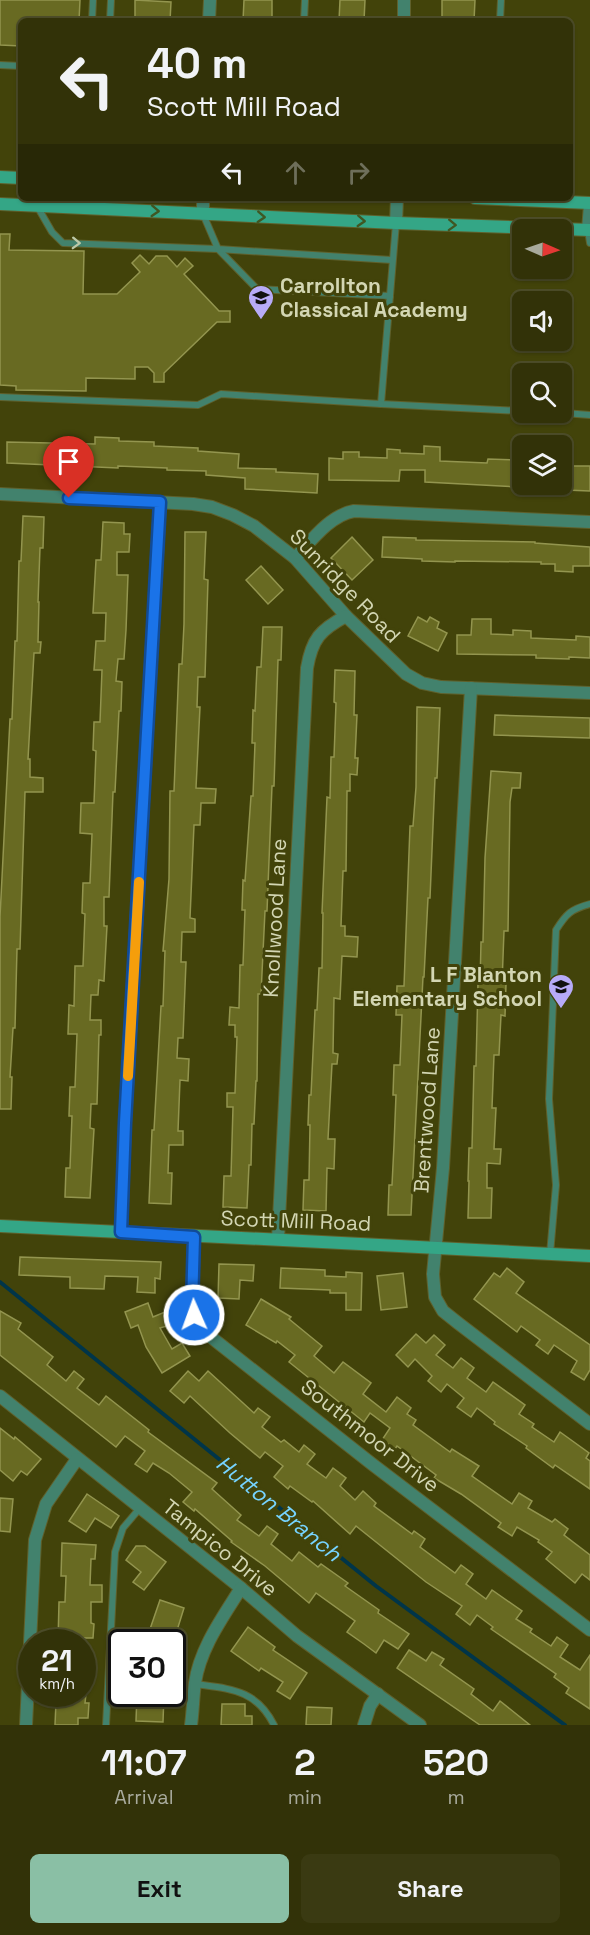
<!DOCTYPE html>
<html lang="en">
<head>
<meta charset="utf-8">
<style>
  :root { --surface:#323208; --page:#3a3a12; --text:#f1f3f6; --muted:#a8aa9c; --line:#4d4d29; --accent:#8abfa5 }
  body { margin:0; font-family:"Space Grotesk",sans-serif; background:var(--page); color:var(--text); height:100vh; display:flex; flex-direction:column; font-size:22px; white-space:nowrap }
  * { box-sizing:border-box; margin:0 }
  p { font-size:20px; color:var(--muted) }
  .icon { flex:none; width:33px; height:33px; fill:none; stroke:currentColor; stroke-width:2; stroke-linecap:round; stroke-linejoin:round }
  .map { position:relative; height:1725px; overflow:hidden }
  .sheet { display:flex; flex-direction:column; background:var(--surface); flex:1 }
  .sheet>* { flex:none }
  .guide { position:absolute; left:18px; top:18px; width:555px; height:183px; border-radius:9px; box-shadow:0 2px 4px #0004,0 0 0 2px var(--line); background:#323208; color:var(--text); overflow:hidden }
  .needle { width:39px; rotate:92deg }
  .fabs { position:absolute; left:512px; top:219px; display:grid; gap:12px }
  .fabs a { display:grid; place-items:center; width:60px; height:60px; border-radius:9px; background:var(--surface); box-shadow:0 2px 4px #0004,0 0 0 2px var(--line); font-size:30px }
  .speed { position:absolute; left:18px; top:1629px; display:flex; gap:12px; font-size:30px; font-weight:700; text-align:center }
  .speed>* { display:grid; place-content:center; width:78px; height:78px; border-radius:50%; background:var(--surface); box-shadow:0 2px 4px #0004,0 0 0 2px var(--line); line-height:1 }
  .speed small { font-size:15px; font-weight:400 }
  .speed .limit { border:3px solid #111; border-radius:9px; background:#fff; color:#111 }
  .pin { position:absolute; display:grid; place-items:center; width:51px; height:51px; color:#fff; margin:-62px -26px; border-radius:50% 50% 50% 0; rotate:-45deg; box-shadow:0 0 6px #0007 }
  .pin .icon { rotate:45deg }
  .me { position:absolute; width:66px; margin:-33px; rotate:358deg; stroke-linejoin:round; filter:drop-shadow(0 0 4px #0008) }
  .turn { display:flex; align-items:center; gap:21px; height:126px; padding:0 30px; font-size:27px }
  .turn .icon { width:78px; height:78px; stroke-width:2.5 }
  .turn b { display:block; font-size:42px; line-height:51px }
  .lanes { display:flex; align-items:center; height:57px; padding:0 30px; background:#0003; justify-content:center; gap:30px; direction:ltr }
  .lanes .off { opacity:.35 }
  .eta { display:flex; justify-content:space-evenly; align-items:center; height:102px; text-align:center }
  .eta b { font-size:36px; font-weight:800; line-height:42px }
  .primary-button { display:flex; gap:12px; margin-top:auto; padding:12px 30px }
  .primary-button a { flex:1; height:69px; border-radius:9px; background:var(--accent); color:#111; font-size:24px; font-weight:800; line-height:69px; text-align:center }
  .primary-button a+a { background:var(--page); color:var(--text) }
  .map>svg:first-child { display:block }
  .lines { fill:none; stroke-linecap:round; stroke-linejoin:round }
  .stream { stroke:#003549; stroke-width:4 }
  .building { fill:#686a22; stroke:#93954f; stroke-width:1.5 }
  .lane-casing { stroke:#5f602c; stroke-width:8 }
  .street-casing { stroke:#5f602c; stroke-width:14 }
  .secondary-casing { stroke:#5f602c; stroke-width:14 }
  .lane { stroke:#42826d; stroke-width:6 }
  .street { stroke:#42826d; stroke-width:12 }
  .secondary { stroke:#34a686; stroke-width:12 }
  .oneway { stroke:#3f5723 }
  .oneway2 { stroke:#bdc9a8 }
  .route-casing { stroke:#114b97; stroke-width:15 }
  .route { stroke:#1a73e8; stroke-width:10 }
  .slow { stroke:#f59e0b; stroke-width:10 }
  .labels { text-anchor:middle; stroke-width:6; stroke-linejoin:round; paint-order:stroke }
  .poi-label { font-size:21px; font-weight:bold; fill:#d3d6b3; stroke:#42430a; text-anchor:start }
  .street-label { font-size:21px; fill:#d3d6b3; stroke:#42430a }
  .water-label { font-size:22px; font-style:italic; fill:#76d3ff; stroke:#42430a }
</style>
</head>
<body>
<div class="map">
<svg width="590" height="1725" viewBox="0 0 590 1725">
  <rect width="100%" height="100%" fill="#42430a"/>
  <g class="lines">
    <polyline class="stream" points="0,1282 376,1586 565,1725"/>
  </g>
  <g class="building">
    <polygon points="0,0 80,0 79,21 21,21 21,46 0,45"/>
    <polygon points="135,0 171,2 170,21 135,20"/>
    <polygon points="244,0 272,0 272,21 243,21"/>
    <polygon points="340,0 365,0 364,21 339,21"/>
    <polygon points="442,0 475,0 474,21 442,21"/>
    <polygon points="0,234 10,234 9,250 84,251 83,294 117,294 140,272 132,263 140,255 149,264 156,256 167,256 177,267 185,258 193,266 184,274 219,311 230,311 230,322 217,322 164,373 164,382 154,382 154,373 148,367 135,367 135,379 86,378 86,391 16,390 16,386 0,385"/>
    <polygon points="95,437 119,438 119,441 154,442 154,446 198,448 198,451 239,454 238,468 276,469 276,472 318,474 317,493 245,489 245,478 206,475 206,471 167,470 167,468 118,466 118,468 7,463 7,442 95,444"/>
    <polygon points="424,446 440,447 440,461 487,463 488,459 519,460 519,487 425,482 425,470 400,470 399,481 329,480 329,458 343,459 343,452 359,452 359,457 387,458 387,449 400,450 400,453 424,454"/>
    <polygon points="567,466 590,466 590,491 566,490"/>
    <polygon points="23,516 44,517 43,548 40,548 38,602 39,602 38,642 41,642 40,653 34,653 28,759 30,759 30,777 43,778 43,792 25,792 20,949 17,949 15,1028 13,1028 10,1077 12,1077 11,1109 0,1109 0,917 10,719 12,719 15,641 17,641 19,561 21,561"/>
    <polygon points="103,522 124,523 124,534 130,534 129,552 117,552 117,575 128,575 126,630 124,659 118,659 116,681 122,682 121,711 119,711 115,792 113,792 109,897 104,897 104,926 107,926 104,981 99,980 98,995 91,995 90,1020 101,1020 101,1035 99,1035 97,1104 91,1104 90,1128 94,1129 90,1198 65,1197 66,1168 70,1168 72,1116 69,1116 70,1087 75,1087 77,1034 68,1034 69,1005 74,1006 75,966 83,966 85,914 82,913 83,883 90,883 92,834 80,833 81,803 94,803 96,751 93,750 94,722 100,722 102,670 94,670 96,641 105,641 106,613 93,613 96,560 101,560"/>
    <polygon points="185,532 206,532 204,579 208,580 205,677 198,677 197,707 200,707 196,788 216,789 215,803 201,803 200,825 194,825 190,918 195,919 195,932 182,932 181,962 186,962 183,1038 178,1038 177,1058 189,1059 188,1081 180,1080 178,1131 183,1131 183,1145 169,1145 168,1173 172,1173 171,1204 149,1203 152,1130 154,1130 161,1006 163,1006 165,951 163,951 169,879 170,791 174,791 179,664 182,664 184,624"/>
    <polygon points="352,537 373,560 352,580 331,558"/>
    <polygon points="383,537 416,538 416,540 535,542 535,543 590,547 590,566 573,566 573,572 555,571 555,564 541,564 541,562 455,561 455,562 422,561 422,559 382,557"/>
    <polygon points="261,566 283,590 268,604 246,580"/>
    <polygon points="418,617 427,622 430,617 439,622 437,628 447,633 438,651 408,636"/>
    <polygon points="472,619 491,619 491,634 513,635 513,630 531,631 531,638 576,640 576,636 590,637 590,658 569,657 569,659 536,658 536,655 457,654 457,635 471,635"/>
    <polygon points="263,627 282,627 281,660 278,660 274,786 272,786 267,911 265,911 261,994 258,994 257,1081 256,1081 254,1124 252,1124 251,1165 249,1165 247,1208 223,1207 224,1176 231,1176 233,1107 227,1107 227,1093 235,1093 237,1037 235,1037 235,1025 229,1025 230,1007 239,1008 240,965 243,965 245,910 242,910 243,880 245,881 251,796 253,796 255,743 252,743 253,710 255,711 257,667 261,667"/>
    <polygon points="335,670 355,671 354,715 357,715 355,758 358,758 357,775 350,774 350,791 347,791 346,871 343,871 341,926 345,926 345,936 358,937 357,957 342,956 340,999 334,998 333,1053 338,1054 337,1064 332,1064 328,1139 335,1139 334,1169 327,1168 326,1211 303,1210 304,1180 309,1180 310,1125 308,1125 309,1095 311,1095 315,1010 317,1010 319,968 322,968 323,913 322,913 327,797 330,798 331,757 334,757 336,703 334,702"/>
    <polygon points="417,707 440,708 437,778 435,778 430,898 428,898 424,977 423,977 411,1215 388,1215 389,1185 392,1185 394,1145 396,1095 393,1095 394,1065 400,1065 402,1015 396,1015 397,986 404,986 410,826 413,826 416,787"/>
    <polygon points="495,715 590,718 590,738 494,735"/>
    <polygon points="491,771 521,773 520,788 512,788 510,802 508,931 504,931 502,984 506,984 505,1016 501,1015 499,1055 494,1055 492,1108 496,1108 494,1149 501,1149 500,1164 487,1163 487,1188 492,1188 491,1218 468,1218 469,1181 468,1181 469,1148 472,1148 474,1066 476,1066 478,983 480,983 481,942 483,942 485,858"/>
    <polygon points="20,1257 161,1262 160,1279 155,1278 155,1293 137,1292 138,1277 105,1276 104,1289 70,1288 70,1277 19,1275"/>
    <polygon points="219,1264 254,1265 253,1281 240,1280 239,1299 218,1298"/>
    <polygon points="281,1268 325,1270 325,1276 346,1277 346,1272 362,1273 361,1310 346,1310 346,1293 330,1293 330,1290 280,1288"/>
    <polygon points="507,1268 524,1282 516,1293 590,1345 590,1370 584,1380 571,1372 577,1361 554,1345 548,1354 536,1345 540,1340 521,1326 517,1332 474,1299 494,1273 500,1277"/>
    <polygon points="403,1273 407,1307 381,1310 377,1276"/>
    <polygon points="261,1299 291,1317 289,1319 322,1346 314,1356 334,1373 343,1362 371,1383 363,1394 386,1412 397,1397 411,1408 407,1414 416,1420 413,1425 450,1452 452,1449 479,1466 472,1476 512,1504 519,1493 532,1501 528,1508 552,1522 555,1519 568,1529 564,1535 590,1555 590,1580 582,1574 575,1583 546,1559 552,1552 538,1542 539,1540 517,1527 512,1536 498,1527 501,1523 461,1494 434,1478 436,1475 397,1446 395,1449 382,1440 390,1428 370,1413 364,1422 289,1362 295,1355 277,1341 276,1343 246,1325"/>
    <polygon points="148,1303 153,1317 165,1312 170,1325 160,1328 172,1349 182,1343 190,1356 162,1373 146,1347 138,1325 131,1328 125,1312"/>
    <polygon points="0,1311 21,1323 18,1329 53,1357 47,1365 66,1381 74,1371 84,1379 77,1388 99,1405 106,1396 149,1430 148,1432 217,1483 212,1489 241,1515 237,1520 259,1536 267,1526 278,1534 271,1544 292,1561 299,1552 318,1567 321,1564 348,1583 345,1586 379,1610 378,1613 409,1634 398,1649 384,1640 376,1653 364,1644 347,1632 355,1621 316,1593 309,1603 265,1566 231,1542 232,1541 195,1509 194,1511 183,1502 192,1492 169,1473 153,1463 147,1472 135,1464 145,1451 125,1436 116,1447 0,1355"/>
    <polygon points="416,1334 426,1343 434,1335 445,1345 436,1355 453,1368 461,1358 474,1368 467,1378 486,1392 493,1382 525,1405 519,1414 534,1424 532,1427 554,1442 560,1432 589,1453 586,1458 590,1461 590,1489 555,1465 553,1468 526,1448 527,1446 494,1424 495,1422 477,1408 471,1417 457,1407 464,1398 447,1384 441,1392 428,1381 432,1376 415,1359 408,1367 396,1355"/>
    <polygon points="188,1371 199,1381 208,1371 254,1413 258,1408 270,1417 262,1427 281,1442 284,1440 299,1452 304,1445 315,1454 307,1464 326,1478 333,1468 346,1478 340,1486 355,1500 363,1491 376,1503 374,1506 412,1534 414,1531 425,1539 420,1547 455,1573 461,1565 473,1574 466,1584 486,1599 492,1590 522,1611 516,1619 532,1629 530,1632 551,1646 557,1637 568,1645 560,1657 580,1670 590,1655 590,1709 566,1693 569,1688 554,1677 556,1674 491,1629 493,1627 477,1615 470,1625 456,1614 462,1606 426,1582 356,1526 350,1534 313,1501 312,1502 290,1486 288,1489 274,1477 283,1466 265,1452 260,1458 230,1433 190,1396 184,1403 170,1391"/>
    <polygon points="0,1428 14,1439 15,1437 41,1459 27,1475 21,1471 13,1481 0,1470"/>
    <polygon points="87,1494 119,1516 111,1528 95,1518 86,1532 69,1521"/>
    <polygon points="0,1498 13,1499 10,1532 0,1531"/>
    <polygon points="62,1543 96,1545 95,1559 91,1559 90,1585 102,1585 102,1602 91,1602 91,1623 94,1624 93,1638 80,1638 80,1642 58,1642 59,1602 65,1602 66,1576 61,1576"/>
    <polygon points="136,1546 145,1546 166,1562 144,1590 133,1582 141,1572 126,1560"/>
    <polygon points="160,1600 184,1608 174,1640 149,1632"/>
    <polygon points="248,1627 275,1647 273,1650 307,1673 290,1699 277,1691 283,1682 261,1668 259,1671 231,1651"/>
    <polygon points="409,1650 426,1661 432,1652 444,1659 440,1665 474,1689 471,1694 493,1711 500,1701 530,1725 480,1725 397,1668"/>
    <polygon points="60,1694 86,1694 85,1703 89,1703 88,1718 78,1718 78,1725 55,1725 56,1702 59,1702"/>
    <polygon points="137,1694 164,1694 163,1722 136,1721"/>
    <polygon points="222,1704 245,1704 245,1716 252,1716 252,1725 221,1725"/>
    <polygon points="307,1707 332,1708 331,1725 306,1725"/>
  </g>
  <g class="lines">
    <defs>
      <g id="lane">
        <polyline points="92,21 93,0"/>
        <polyline points="110,21 111,0"/>
        <polyline points="304,21 305,0"/>
        <polyline points="500,21 501,0"/>
        <polyline points="0,65 21,66"/>
        <polyline points="37,206 52,232 63,243 218,249 257,289 390,296"/>
        <polyline points="203,214 218,249 392,260"/>
        <polyline points="396,223 381,404 522,411"/>
        <polyline points="588,230 590,243"/>
        <polyline points="0,397 198,405 221,394 381,404"/>
        <polyline points="551,412 590,415"/>
        <path d="M 550,1254 L 556,1185 L 549,1099 L 556,930 C 566,914 571,909 590,904"/>
        <path d="M 195,1684 C 230,1689 256,1689 274,1725"/>
        <polyline points="106,1725 115,1552 123,1528 140,1508"/>
      </g>
      <g id="street">
        <polyline points="209,21 210,0"/>
        <polyline points="404,21 404,0"/>
        <polyline points="203,198 203,214"/>
        <polyline points="396,223 397,198"/>
        <polyline points="588,230 590,205"/>
        <polyline points="0,494 193,504 212,507 233,515 254,526 295,558 346,616 406,674 422,683 441,687 590,693"/>
        <path d="M 295,558 C 311,541 330,515 354,511 L 590,522"/>
        <polyline points="471,688 443,1168 433,1274 435,1297 443,1311 458,1323 590,1424"/>
        <polyline points="121,1232 125,1123 160,502"/>
        <polyline points="194,1237 192,1306 194,1315 202,1330 372,1464 590,1630"/>
        <path d="M 278,1239 L 307,668 C 312,639 320,630 346,616"/>
        <polyline points="0,1396 241,1588 297,1636 420,1725"/>
        <polyline points="26,1725 35,1540 46,1504 77,1459"/>
        <path d="M 191,1725 C 193,1711 193,1697 195,1683 C 200,1648 223,1617 241,1588"/>
        <polyline points="364,1725 370,1706 378,1694"/>
      </g>
      <g id="secondary">
        <polyline points="0,177 21,178"/>
        <polyline points="475,198 590,203"/>
        <polyline points="0,204 396,223 590,230"/>
        <path d="M 0,1226 C 197,1236 393,1245 590,1256"/>
      </g>
    </defs>
    <use href="#lane" class="lane-casing"/>
    <use href="#street" class="street-casing"/>
    <use href="#secondary" class="secondary-casing"/>
    <use href="#lane" class="lane"/>
    <use href="#street" class="street"/>
    <use href="#secondary" class="secondary"/>
  </g>
  <defs><path id="oneway-chevron" d="M-2-3.5L2.5 0L-2 3.5" fill="none" stroke-width="1.6" stroke-linecap="round" stroke-linejoin="round" transform="scale(1.5)"/></defs>
  <g class="oneway">
    <use href="#oneway-chevron" transform="translate(155 211) rotate(3)"/>
    <use href="#oneway-chevron" transform="translate(261 217) rotate(3)"/>
    <use href="#oneway-chevron" transform="translate(361 221) rotate(3)"/>
    <use href="#oneway-chevron" transform="translate(452 225) rotate(2)"/>
  </g>
  <use class="oneway2" href="#oneway-chevron" transform="translate(76 243) rotate(2)"/>
  <g class="lines">
    <defs>
      <polyline id="route" points="69,498 160,502 125,1123 121,1232 194,1237 192,1306 194,1315"/>
    </defs>
    <use href="#route" class="route-casing"/>
    <use href="#route" class="route"/>
    <polyline class="slow" points="128,1076 139,882"/>
  </g>
  <defs>
    <symbol id="school-pin" viewBox="-11 -11 22 30"><path d="M0 17L-7.5 6A9.5 9.5 0 1 1 7.5 6Z" fill="#b7abf8" stroke="#42430a"/><path d="M0-5L7-2L0 1L-7-2ZM-4 1L0 2.5L4 1V4Q0 6-4 4Z" fill="#111"/></symbol>
  </defs>
  <g fill-rule="evenodd">
    <use href="#school-pin" x="246" y="283" width="30" height="40"/>
    <use href="#school-pin" x="546" y="972" width="30" height="40"/>
  </g>
  <g class="labels">
    <g class="poi-label">
      <text x="280" y="293">Carrollton<tspan x="280" dy="24">Classical Academy</tspan></text>
      <text x="542" y="982" text-anchor="end">L F Blanton<tspan x="542" dy="24">Elementary School</tspan></text>
    </g>
    <g class="street-label">
      <text transform="translate(345 586) rotate(46)" y="7">Sunridge Road</text>
      <text transform="translate(275 918) rotate(-87)" y="7">Knollwood Lane</text>
      <text transform="translate(427 1110) rotate(-86)" y="7">Brentwood Lane</text>
      <text transform="translate(296 1221) rotate(2)" y="7">Scott Mill Road</text>
      <text transform="translate(370 1436) rotate(38)" y="7">Southmoor Drive</text>
      <text transform="translate(220 1548) rotate(39)" y="7">Tampico Drive</text>
    </g>
    <g class="water-label">
      <text transform="translate(279 1508) rotate(39)" y="8">Hutton Branch</text>
    </g>
  </g>
</svg>
<div class="fabs">
<a><svg class="needle" viewBox="-14 -14 28 28"><path d="M0-13l5 13h-10z" fill="#e53935"/><path d="M0 13l5-13h-10z" fill="#a8aa9c"/></svg></a>
<a><svg class="icon" aria-label="sound" viewBox="0 0 24 24"><path d="M4 9h4l5-4v14l-5-4H4zM17 9q2 3 0 6"/></svg></a>
<a><svg class="icon" aria-label="search" viewBox="0 0 24 24"><circle cx="10" cy="10" r="6"/><path d="M15 15l6 6"/></svg></a>
<a><svg class="icon" aria-label="layers" viewBox="0 0 24 24"><path d="M12 4l9 5-9 5-9-5zM3 14l9 5 9-5"/></svg></a>
</div>
<div class="speed"><div>21<small>km/h</small></div><div class="limit">30</div></div>
<div class="pin" style="left:69px;top:498px;background:#d93025"><svg class="icon" aria-label="arrive" viewBox="0 0 24 24"><path d="M6 21V4h12l-3 4 3 4H6"/></svg></div>
<svg class="me" style="left:194px;top:1315px" viewBox="-20 -20 40 40"><circle r="17" fill="#1a73e8" stroke="#fff" stroke-width="3"/><path d="M0-11L8 9 0 5-8 9z" fill="#fff"/></svg>
<div class="guide">
<div class="turn"><svg class="icon" aria-label="left" viewBox="0 0 24 24"><path d="M17 20v-9H6M10 6l-5 5 5 5"/></svg><div><b>40 m</b>Scott Mill Road</div></div>
<div class="lanes"><svg class="icon" aria-label="left" viewBox="0 0 24 24"><path d="M17 20v-9H6M10 6l-5 5 5 5"/></svg><svg class="icon off" aria-label="ahead" viewBox="0 0 24 24"><path d="M12 20V5M6 11l6-6 6 6"/></svg><svg class="icon off" aria-label="right" viewBox="0 0 24 24"><path d="M7 20v-9h11M14 6l5 5-5 5"/></svg></div>
</div>
</div>
<section class="sheet">
<div class="eta">
<div><b>11:07</b><p>Arrival</p></div>
<div><b>2</b><p>min</p></div>
<div><b>520</b><p>m</p></div>
</div>
<div class="primary-button"><a>Exit</a><a>Share</a></div>
</section>
</body>
</html>
